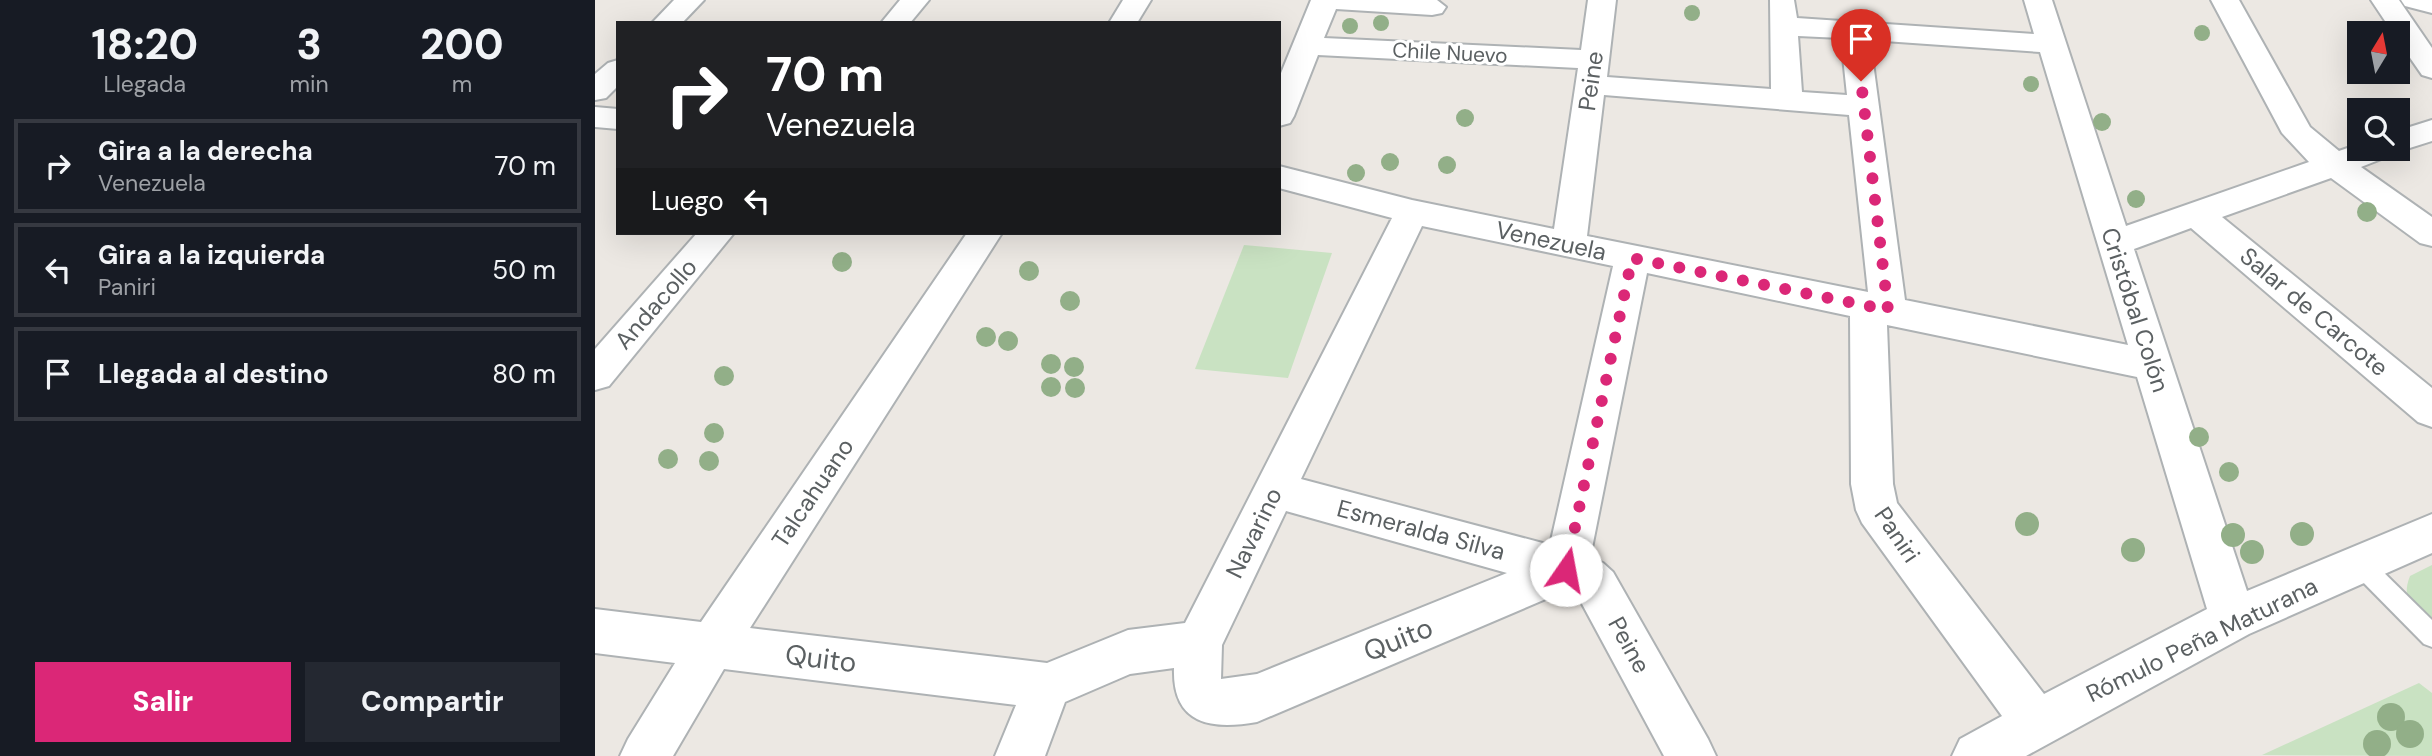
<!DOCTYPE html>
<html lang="es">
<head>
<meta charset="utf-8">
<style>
  :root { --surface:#171b24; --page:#242831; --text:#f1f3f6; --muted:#9ea1a6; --line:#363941; --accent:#db2777 }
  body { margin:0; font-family:"DM Sans",sans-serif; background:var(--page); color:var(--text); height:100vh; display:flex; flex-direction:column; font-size:26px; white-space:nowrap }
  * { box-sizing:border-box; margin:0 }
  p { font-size:23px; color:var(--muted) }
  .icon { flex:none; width:38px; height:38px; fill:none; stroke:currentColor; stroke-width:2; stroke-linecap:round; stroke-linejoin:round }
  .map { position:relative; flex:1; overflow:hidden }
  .panel { display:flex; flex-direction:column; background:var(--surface); width:595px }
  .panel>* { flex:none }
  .hud { position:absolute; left:21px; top:21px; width:665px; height:214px; border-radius:0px; box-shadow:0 7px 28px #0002; background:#202124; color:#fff; overflow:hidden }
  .needle { width:46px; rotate:10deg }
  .controls { position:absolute; left:1752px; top:21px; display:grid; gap:14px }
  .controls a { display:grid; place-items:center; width:63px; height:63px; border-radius:0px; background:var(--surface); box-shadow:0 7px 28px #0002; font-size:35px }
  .pin { position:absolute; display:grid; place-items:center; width:60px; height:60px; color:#fff; margin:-72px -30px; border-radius:50% 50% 50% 0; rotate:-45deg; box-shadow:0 0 7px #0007 }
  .pin .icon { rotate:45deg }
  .me { position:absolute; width:77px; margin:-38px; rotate:12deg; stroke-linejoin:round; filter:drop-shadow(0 0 5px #0008) }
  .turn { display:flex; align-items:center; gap:24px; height:147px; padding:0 35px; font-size:32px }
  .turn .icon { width:91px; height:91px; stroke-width:2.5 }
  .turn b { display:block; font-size:49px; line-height:60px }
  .then { display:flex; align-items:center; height:66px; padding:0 35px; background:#0003; gap:14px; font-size:26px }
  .eta { display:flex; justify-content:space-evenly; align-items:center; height:119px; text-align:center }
  .eta b { font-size:42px; font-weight:800; line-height:49px }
  .cta { display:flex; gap:14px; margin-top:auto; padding:14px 35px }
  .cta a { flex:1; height:80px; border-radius:0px; background:var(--accent); color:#fff; font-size:28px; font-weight:800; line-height:80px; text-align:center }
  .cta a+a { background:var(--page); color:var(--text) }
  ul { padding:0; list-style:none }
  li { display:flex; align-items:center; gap:21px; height:94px; margin:0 14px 10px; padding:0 21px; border:4px solid var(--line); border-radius:0px }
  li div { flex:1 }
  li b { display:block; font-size:26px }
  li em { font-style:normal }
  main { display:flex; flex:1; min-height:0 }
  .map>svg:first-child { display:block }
  .green { fill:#c9e2c2 }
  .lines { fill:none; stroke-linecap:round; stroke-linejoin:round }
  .service-casing { stroke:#aeb2b4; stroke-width:4 }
  .minor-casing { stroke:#aeb2b4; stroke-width:4 }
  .service { fill:#fff; fill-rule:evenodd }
  .minor { fill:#fff; fill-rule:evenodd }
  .tree { fill:#92af88 }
  .route { stroke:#db2777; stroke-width:12; stroke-dasharray:0 21.6 }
  .labels { text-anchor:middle; stroke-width:6; stroke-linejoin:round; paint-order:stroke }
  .far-street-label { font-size:21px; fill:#5b6062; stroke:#fff }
  .street-label { font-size:24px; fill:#5b6062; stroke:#fff }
  .near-street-label { font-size:28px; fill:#5b6062; stroke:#fff }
</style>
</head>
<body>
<main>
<section class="panel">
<div class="eta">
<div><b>18:20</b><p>Llegada</p></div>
<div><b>3</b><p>min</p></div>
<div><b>200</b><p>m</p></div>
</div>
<ul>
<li><svg class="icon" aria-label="right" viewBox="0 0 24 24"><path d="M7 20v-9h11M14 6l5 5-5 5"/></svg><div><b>Gira a la derecha</b><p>Venezuela</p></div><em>70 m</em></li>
<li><svg class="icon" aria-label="left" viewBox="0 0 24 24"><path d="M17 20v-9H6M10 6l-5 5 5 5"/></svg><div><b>Gira a la izquierda</b><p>Paniri</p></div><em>50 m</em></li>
<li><svg class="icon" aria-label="arrive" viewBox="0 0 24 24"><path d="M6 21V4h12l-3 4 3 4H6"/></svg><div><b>Llegada al destino</b></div><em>80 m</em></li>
</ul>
<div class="cta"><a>Salir</a><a>Compartir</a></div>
</section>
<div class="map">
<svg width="1837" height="756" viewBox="0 0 1837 756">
  <rect width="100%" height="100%" fill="#ece8e3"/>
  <g class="green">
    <polygon points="649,245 737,253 693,378 600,369"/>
    <path d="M 1837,565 L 1837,624 C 1820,608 1805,601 1815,576 Z"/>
    <polygon points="1824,683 1837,693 1837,756 1667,755"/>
  </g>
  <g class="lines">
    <defs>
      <polygon id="service" points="1765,554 1773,557 1837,620 1837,647 1829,644 1757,571 1754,564 1757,557"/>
      <g id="minor">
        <polygon points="79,0 109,0 87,23 57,23"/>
        <polygon points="305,0 334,0 315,23 286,23"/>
        <polygon points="528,0 556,0 542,23 514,23"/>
        <path d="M 716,0 L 842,0 L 851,7 L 847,13 L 837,15 L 741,9 L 729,38 L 986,50 L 993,0 L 1021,0 L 1012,77 L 1176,89 L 1175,0 L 1199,0 L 1202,18 L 1439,34 L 1429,0 L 1457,0 L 1531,226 L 1714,162 L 1687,133 L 1616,0 L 1644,0 L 1715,127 L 1744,151 L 1764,144 L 1764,149 L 1802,149 L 1802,131 L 1837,120 L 1837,141 L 1802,152 L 1798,151 L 1794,156 L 1766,167 L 1837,217 L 1837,246 L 1825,243 L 1736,178 L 1627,217 L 1837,388 L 1837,427 L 1823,422 L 1596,228 L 1539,249 L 1652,591 L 1837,514 L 1837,553 L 1654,634 L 1431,756 L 1357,756 L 1365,739 L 1407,716 L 1267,523 L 1261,510 L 1256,484 L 1255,316 L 1052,273 L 995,558 L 1008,563 L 1018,572 L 1113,739 L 1121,756 L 1069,756 L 986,602 L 972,590 L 662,722 C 617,730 577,725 579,668 L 535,674 L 470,702 L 450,756 L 400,756 L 421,705 L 129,669 L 78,756 L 25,756 L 33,739 L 80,663 L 0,653 L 0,609 L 106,622 L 372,233 L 407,233 L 155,628 L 452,663 L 533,630 L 590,623 L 797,218 L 684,188 L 684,166 L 817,200 L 959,229 L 983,68 L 723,55 L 699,116 L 695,123 L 684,126 L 684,78 ZM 1203,36 L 1246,38 L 1252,95 L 1207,92 ZM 1275,40 L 1445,52 L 1533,345 L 1310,300 ZM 1009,95 L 1254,115 L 1273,292 L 992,236 ZM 827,226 L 1018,266 L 955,545 L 706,479 ZM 1292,325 L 1542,377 L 1612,609 L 1449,694 L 1302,503 L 1298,484 ZM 691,511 L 912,573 L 662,674 L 626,679 L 627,645 Z"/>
        <polygon points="1776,0 1804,0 1837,48 1837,78 1827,75 1802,39 1802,33 1798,33"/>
        <polygon points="1806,0 1837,0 1837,13 1810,6"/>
        <polygon points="23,60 23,86 11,98 0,100 0,74 13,63"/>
        <polygon points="0,107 23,109 23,129 0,127"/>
        <polygon points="102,233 139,233 14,386 0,390 0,349"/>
      </g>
    </defs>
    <use href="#service" class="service-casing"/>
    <use href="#minor" class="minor-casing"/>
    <use href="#service" class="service"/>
    <use href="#minor" class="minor"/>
  </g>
  <g class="tree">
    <circle cx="1097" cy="13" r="8"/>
    <circle cx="786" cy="23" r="8"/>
    <circle cx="755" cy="26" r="8"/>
    <circle cx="1607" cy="33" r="8"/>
    <circle cx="1436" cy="84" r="8"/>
    <circle cx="870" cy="118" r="9"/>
    <circle cx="1507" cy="122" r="9"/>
    <circle cx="795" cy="162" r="9"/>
    <circle cx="852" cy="165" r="9"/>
    <circle cx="761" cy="173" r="9"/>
    <circle cx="1541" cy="199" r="9"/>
    <circle cx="1772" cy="212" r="10"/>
    <circle cx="247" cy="262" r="10"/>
    <circle cx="434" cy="271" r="10"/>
    <circle cx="475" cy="301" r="10"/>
    <circle cx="391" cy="337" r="10"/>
    <circle cx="413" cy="341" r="10"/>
    <circle cx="456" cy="364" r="10"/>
    <circle cx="479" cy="367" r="10"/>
    <circle cx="129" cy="376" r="10"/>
    <circle cx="456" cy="387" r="10"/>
    <circle cx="480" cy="388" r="10"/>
    <circle cx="119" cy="433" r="10"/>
    <circle cx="1604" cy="437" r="10"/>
    <circle cx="73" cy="459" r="10"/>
    <circle cx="114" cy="461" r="10"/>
    <circle cx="1634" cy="472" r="10"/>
    <circle cx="1432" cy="524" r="12"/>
    <circle cx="1707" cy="534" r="12"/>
    <circle cx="1638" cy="535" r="12"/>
    <circle cx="1538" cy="550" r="12"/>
    <circle cx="1657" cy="552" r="12"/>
    <circle cx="1796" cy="717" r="14"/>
    <circle cx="1815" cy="734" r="14"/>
    <circle cx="1782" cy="744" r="14"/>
  </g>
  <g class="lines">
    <polyline class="route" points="971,570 1037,258 1293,310 1266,81"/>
  </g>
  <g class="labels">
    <g class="far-street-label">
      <text transform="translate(855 53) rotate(3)" y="7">Chile Nuevo</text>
    </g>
    <g class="street-label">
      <text transform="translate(996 81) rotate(-82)" y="8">Peine</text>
      <text transform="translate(956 241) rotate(12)" y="8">Venezuela</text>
      <text transform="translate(61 304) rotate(-49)" y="8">Andacollo</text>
      <text transform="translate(1540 310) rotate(72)" y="8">Cristóbal Colón</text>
      <text transform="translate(1719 312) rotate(40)" y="8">Salar de Carcote</text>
      <text transform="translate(218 493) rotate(-56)" y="8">Talcahuano</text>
      <text transform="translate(826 530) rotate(15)" y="8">Esmeralda Silva</text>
      <text transform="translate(659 533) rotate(-64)" y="8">Navarino</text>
      <text transform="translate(1302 535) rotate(56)" y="8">Paniri</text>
      <text transform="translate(1607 640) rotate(-26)" y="8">Rómulo Peña Maturana</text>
      <text transform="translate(1034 645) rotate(61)" y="8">Peine</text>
    </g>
    <g class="near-street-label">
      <text transform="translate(803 639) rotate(-22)" y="10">Quito</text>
      <text transform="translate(226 658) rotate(7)" y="10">Quito</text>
    </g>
  </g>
</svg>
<div class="controls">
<a><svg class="needle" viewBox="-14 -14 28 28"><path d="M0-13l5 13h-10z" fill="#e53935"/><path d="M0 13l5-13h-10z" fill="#9ea1a6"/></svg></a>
<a><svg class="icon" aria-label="search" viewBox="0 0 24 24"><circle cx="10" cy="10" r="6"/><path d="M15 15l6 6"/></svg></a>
</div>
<div class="pin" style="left:1266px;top:81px;background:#d93025"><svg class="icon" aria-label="arrive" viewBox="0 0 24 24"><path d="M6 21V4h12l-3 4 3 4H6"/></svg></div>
<svg class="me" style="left:971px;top:570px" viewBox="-20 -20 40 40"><circle r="19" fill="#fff"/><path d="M0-13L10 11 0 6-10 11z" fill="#db2777"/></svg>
<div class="hud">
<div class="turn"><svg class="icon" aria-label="right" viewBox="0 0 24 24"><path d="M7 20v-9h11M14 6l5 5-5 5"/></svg><div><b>70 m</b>Venezuela</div></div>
<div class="then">Luego<svg class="icon" aria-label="left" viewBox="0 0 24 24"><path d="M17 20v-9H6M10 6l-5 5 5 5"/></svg></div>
</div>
</div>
</main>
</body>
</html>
